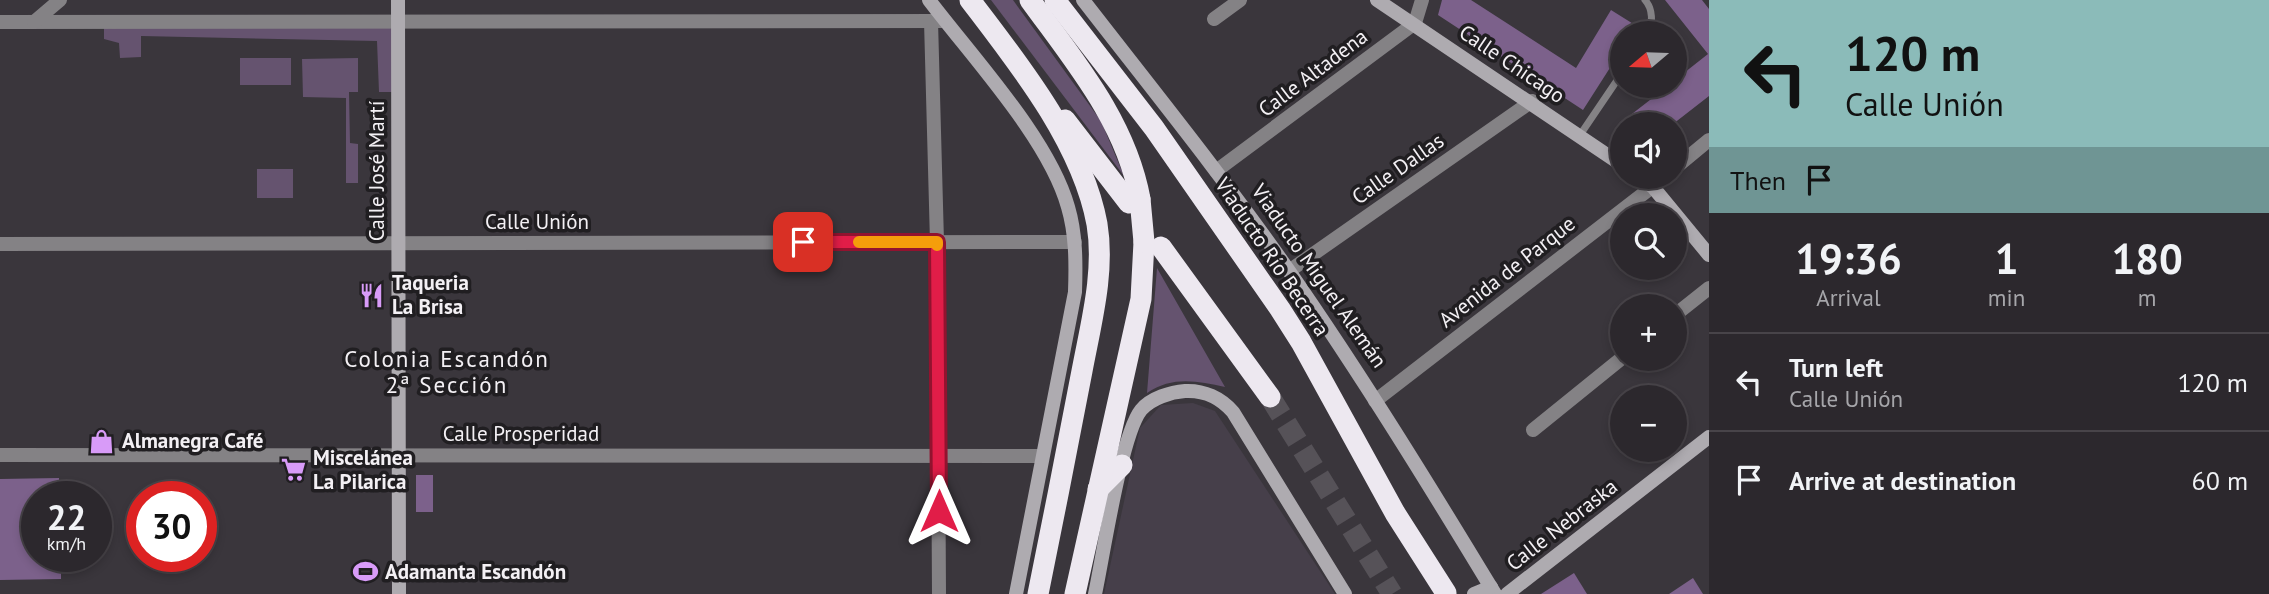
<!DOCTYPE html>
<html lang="en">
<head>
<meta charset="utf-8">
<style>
  :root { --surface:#2c282d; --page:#383439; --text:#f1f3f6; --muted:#a6a6aa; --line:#484449 }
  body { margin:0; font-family:"PT Sans",sans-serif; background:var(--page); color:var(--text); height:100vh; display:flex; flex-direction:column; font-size:26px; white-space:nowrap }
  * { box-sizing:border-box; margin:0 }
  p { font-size:23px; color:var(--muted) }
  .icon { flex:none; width:38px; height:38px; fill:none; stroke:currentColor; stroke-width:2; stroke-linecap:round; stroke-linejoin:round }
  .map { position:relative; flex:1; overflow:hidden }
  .side { display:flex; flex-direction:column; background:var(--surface); width:560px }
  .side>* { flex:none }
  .guide { background:#8bbbb9; color:#111; overflow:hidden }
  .needle { width:46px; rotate:251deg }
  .tools { position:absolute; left:1610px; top:21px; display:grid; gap:14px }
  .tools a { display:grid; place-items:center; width:77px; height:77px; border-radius:50%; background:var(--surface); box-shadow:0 4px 10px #0003,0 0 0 2px var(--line); font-size:35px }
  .speed { position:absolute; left:21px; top:481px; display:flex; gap:14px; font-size:35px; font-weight:700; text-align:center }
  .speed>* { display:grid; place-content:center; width:91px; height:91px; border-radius:50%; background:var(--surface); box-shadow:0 4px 10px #0003,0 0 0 2px var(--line); line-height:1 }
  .speed small { font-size:18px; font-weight:400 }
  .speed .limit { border:10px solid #d22; background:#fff; color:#111 }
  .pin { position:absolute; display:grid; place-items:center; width:60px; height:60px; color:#fff; margin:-30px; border-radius:14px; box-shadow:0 4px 10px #0006 }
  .me { position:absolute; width:77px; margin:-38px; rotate:0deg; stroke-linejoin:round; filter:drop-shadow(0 0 5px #0008) }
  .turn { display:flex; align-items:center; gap:24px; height:147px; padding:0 21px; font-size:32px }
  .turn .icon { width:91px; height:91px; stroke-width:2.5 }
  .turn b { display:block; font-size:49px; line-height:60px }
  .then { display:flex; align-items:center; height:66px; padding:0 21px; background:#0003; gap:14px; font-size:26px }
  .eta { display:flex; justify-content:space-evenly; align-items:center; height:119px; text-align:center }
  .eta b { font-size:42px; font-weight:700; line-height:49px }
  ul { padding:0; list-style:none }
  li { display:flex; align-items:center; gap:21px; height:98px; padding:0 21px; border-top:2px solid var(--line) }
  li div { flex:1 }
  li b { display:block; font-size:26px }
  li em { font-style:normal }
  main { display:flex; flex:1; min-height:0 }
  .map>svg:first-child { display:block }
  .built { fill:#463f4a }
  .green { fill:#65536f }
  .building { fill:#7c618b }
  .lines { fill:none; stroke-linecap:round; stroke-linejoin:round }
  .highway-tunnel { stroke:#565258; stroke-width:21; stroke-dasharray:21 10; stroke-linecap:butt }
  .lane { stroke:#848285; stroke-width:7 }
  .street { stroke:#848285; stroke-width:14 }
  .secondary { stroke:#aeabb0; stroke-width:14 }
  .highway { stroke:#ede8f0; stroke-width:21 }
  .highway-bridge { stroke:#ede8f0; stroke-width:21 }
  .route-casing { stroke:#92132f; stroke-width:18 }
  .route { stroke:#e11d48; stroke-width:12 }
  .slow { stroke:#f59e0b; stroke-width:12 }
  .labels { text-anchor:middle; stroke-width:7; stroke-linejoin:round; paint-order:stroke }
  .street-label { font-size:21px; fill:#f3f0f4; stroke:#201e21 }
  .poi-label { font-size:21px; font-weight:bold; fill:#f3f0f4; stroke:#201e21; text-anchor:start }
  .neighbourhood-label { font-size:23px; letter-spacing:2px; fill:#f3f0f4; stroke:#201e21 }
</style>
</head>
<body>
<main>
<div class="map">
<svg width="1709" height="594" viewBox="0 0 1709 594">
  <rect width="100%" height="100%" fill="#3a363c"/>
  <polygon class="built" points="1193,403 1215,411 1335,594 1104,594 1140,428 1161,405"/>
  <g class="green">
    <polygon points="991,0 1013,0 1101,121 1124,176"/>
    <polygon points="104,24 395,25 395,92 379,92 377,41 141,36 141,57 120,58 119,43 104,39"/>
    <rect x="240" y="58" width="51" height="27"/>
    <polygon points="358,58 358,92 349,92 350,143 358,144 358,183 346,183 346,98 303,97 302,59"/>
    <rect x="257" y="169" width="36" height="29"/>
    <path d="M 1157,268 L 1225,387 C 1197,381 1172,376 1147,393 Z"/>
  </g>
  <g class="building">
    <polygon points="1442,0 1471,0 1576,68 1611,10 1643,30 1642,33 1622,33 1622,49 1583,110 1438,15"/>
    <polygon points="1665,0 1702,0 1709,9 1709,96 1673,124 1619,124 1668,86 1675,86 1675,80 1708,54"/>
    <rect x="416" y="475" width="17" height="37"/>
    <polygon points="59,478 60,497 37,497 37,556 61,556 61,579 0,580 0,479"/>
    <polygon points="1574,573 1587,594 1541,594"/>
    <polygon points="1693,578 1703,594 1669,594"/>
  </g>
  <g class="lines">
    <polyline class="highway-tunnel" points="1270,397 1392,594"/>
    <g class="lane">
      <path d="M 1645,0 C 1653,9 1653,23 1648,33"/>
      <polyline points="1580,135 1622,73"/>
    </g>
    <g class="street">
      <polyline points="1214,19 1240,0"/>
      <polyline points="931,21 937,242 939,594"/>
      <polyline points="0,22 945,21"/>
      <polyline points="34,22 60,0"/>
      <polyline points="1675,168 1709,140"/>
      <polyline points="1216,171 1415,23 1422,0"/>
      <polyline points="0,244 1075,242"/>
      <polyline points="1289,271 1532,101"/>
      <polyline points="1675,315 1709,288"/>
      <polyline points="1375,401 1665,177"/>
      <polyline points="1533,430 1622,358"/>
      <polyline points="0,455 1042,456"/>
    </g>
    <g class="secondary">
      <polyline points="398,0 399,594"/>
      <path d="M 929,0 C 973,58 1049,139 1068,207 C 1076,234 1076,263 1075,292 L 1016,594"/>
      <path d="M 1083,0 C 1152,89 1224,178 1289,271 C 1362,376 1429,485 1495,594"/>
      <polyline points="1377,0 1622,165"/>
      <polyline points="1639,177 1653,187 1709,255"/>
      <path d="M 1095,594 C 1103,557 1121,435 1141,410 C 1151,398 1171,392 1185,391 C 1204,390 1221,398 1233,412 L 1345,594"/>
      <polyline points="1474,594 1491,587"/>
      <polyline points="1507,594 1709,437"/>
    </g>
    <g class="highway">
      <path d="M 970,0 C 1019,64 1082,143 1097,224 C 1105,272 1091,323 1082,371 C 1068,445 1053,520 1038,594"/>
      <path d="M 1030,0 C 1075,62 1126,122 1140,199"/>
      <polyline points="1055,0 1154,128 1280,309 1301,342 1395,513 1446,593"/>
      <polyline points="1065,120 1129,203"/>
      <polyline points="1161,247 1270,397"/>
      <polyline points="1098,489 1122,465"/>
      <polyline points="1075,594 1141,299 1144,242"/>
    </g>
    <polyline class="highway-bridge" points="1140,199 1144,242"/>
  </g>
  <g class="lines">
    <defs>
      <polyline id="route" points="803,242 937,242 939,511"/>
    </defs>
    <use href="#route" class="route-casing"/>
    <use href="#route" class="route"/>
    <polyline class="slow" points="859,242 937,242 937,245"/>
  </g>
  <defs>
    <symbol id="restaurant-bare" viewBox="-9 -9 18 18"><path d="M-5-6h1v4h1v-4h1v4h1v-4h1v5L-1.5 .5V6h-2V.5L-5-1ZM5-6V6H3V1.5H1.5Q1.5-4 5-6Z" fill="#d89bf8" stroke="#201e21" stroke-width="2.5" paint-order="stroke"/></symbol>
    <symbol id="shop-bare" viewBox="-9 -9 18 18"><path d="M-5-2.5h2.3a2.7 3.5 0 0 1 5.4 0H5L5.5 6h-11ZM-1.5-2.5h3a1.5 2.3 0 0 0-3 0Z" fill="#d89bf8" stroke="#201e21" stroke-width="2.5" paint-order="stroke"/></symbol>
    <symbol id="supermarket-bare" viewBox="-9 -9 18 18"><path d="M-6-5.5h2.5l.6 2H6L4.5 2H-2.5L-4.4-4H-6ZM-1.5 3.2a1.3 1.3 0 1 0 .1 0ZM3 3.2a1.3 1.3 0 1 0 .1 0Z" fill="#d89bf8" stroke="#201e21" stroke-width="2.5" paint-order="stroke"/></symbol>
    <symbol id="stadium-bare" viewBox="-9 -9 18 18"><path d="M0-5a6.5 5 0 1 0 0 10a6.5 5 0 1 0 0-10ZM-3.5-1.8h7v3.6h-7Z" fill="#d89bf8" stroke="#201e21" stroke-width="2.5" paint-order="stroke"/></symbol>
  </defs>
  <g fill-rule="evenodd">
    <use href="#restaurant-bare" x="354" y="278" width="35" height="35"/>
    <use href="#shop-bare" x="84" y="424" width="35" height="35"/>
    <use href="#supermarket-bare" x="276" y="452" width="35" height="35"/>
    <use href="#stadium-bare" x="348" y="554" width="35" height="35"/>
  </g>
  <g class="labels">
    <g class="street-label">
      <text transform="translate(1512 64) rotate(34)" y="7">Calle Chicago</text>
      <text transform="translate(1313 73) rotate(-37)" y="7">Calle Altadena</text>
      <text transform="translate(1398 169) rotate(-35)" y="7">Calle Dallas</text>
      <text transform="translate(377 171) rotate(-90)" y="7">Calle José Martí</text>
      <text x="537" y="229">Calle Unión</text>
      <text transform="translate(1272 257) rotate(56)" y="7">Viaducto Río Becerra</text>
      <text transform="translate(1507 272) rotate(-38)" y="7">Avenida de Parque</text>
      <text transform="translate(1319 276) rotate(55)" y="7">Viaducto Miguel Alemán</text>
      <text x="521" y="441">Calle Prosperidad</text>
      <text transform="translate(1562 525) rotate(-38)" y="7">Calle Nebraska</text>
    </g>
    <g class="poi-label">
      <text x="392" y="290">Taqueria<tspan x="392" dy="24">La Brisa</tspan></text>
      <text x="122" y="448">Almanegra Café</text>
      <text x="313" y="465">Miscelánea<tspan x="313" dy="24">La Pilarica</tspan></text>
      <text x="385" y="579">Adamanta Escandón</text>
    </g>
    <g class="neighbourhood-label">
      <text x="447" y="367">Colonia Escandón<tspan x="447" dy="26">2ª Sección</tspan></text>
    </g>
  </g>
</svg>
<div class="tools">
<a><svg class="needle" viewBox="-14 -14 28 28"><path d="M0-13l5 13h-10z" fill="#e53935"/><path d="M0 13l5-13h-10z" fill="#a6a6aa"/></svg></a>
<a><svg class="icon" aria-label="sound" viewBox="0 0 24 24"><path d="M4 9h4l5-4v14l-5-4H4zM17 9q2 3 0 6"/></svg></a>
<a><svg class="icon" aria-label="search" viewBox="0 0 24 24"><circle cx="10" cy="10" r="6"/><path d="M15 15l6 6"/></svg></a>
<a>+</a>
<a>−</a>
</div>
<div class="speed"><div>22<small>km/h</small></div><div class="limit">30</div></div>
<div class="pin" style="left:803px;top:242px;background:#d93025"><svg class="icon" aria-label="arrive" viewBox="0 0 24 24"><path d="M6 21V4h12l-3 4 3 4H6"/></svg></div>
<svg class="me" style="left:939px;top:511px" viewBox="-20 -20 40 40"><path d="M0-17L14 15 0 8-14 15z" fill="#e11d48" stroke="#fff" stroke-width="4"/></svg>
</div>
<section class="side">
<div class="guide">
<div class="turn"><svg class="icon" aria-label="left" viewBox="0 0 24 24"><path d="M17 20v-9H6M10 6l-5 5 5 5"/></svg><div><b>120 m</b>Calle Unión</div></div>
<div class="then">Then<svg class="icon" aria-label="arrive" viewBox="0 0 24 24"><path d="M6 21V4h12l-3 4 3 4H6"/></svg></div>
</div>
<div class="eta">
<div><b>19:36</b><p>Arrival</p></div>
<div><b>1</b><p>min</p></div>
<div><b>180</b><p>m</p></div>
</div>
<ul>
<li><svg class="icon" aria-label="left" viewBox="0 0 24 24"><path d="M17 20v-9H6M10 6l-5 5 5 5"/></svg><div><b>Turn left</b><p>Calle Unión</p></div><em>120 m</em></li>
<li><svg class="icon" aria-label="arrive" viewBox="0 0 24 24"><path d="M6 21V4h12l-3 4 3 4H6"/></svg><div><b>Arrive at destination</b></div><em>60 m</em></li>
</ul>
</section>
</main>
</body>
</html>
